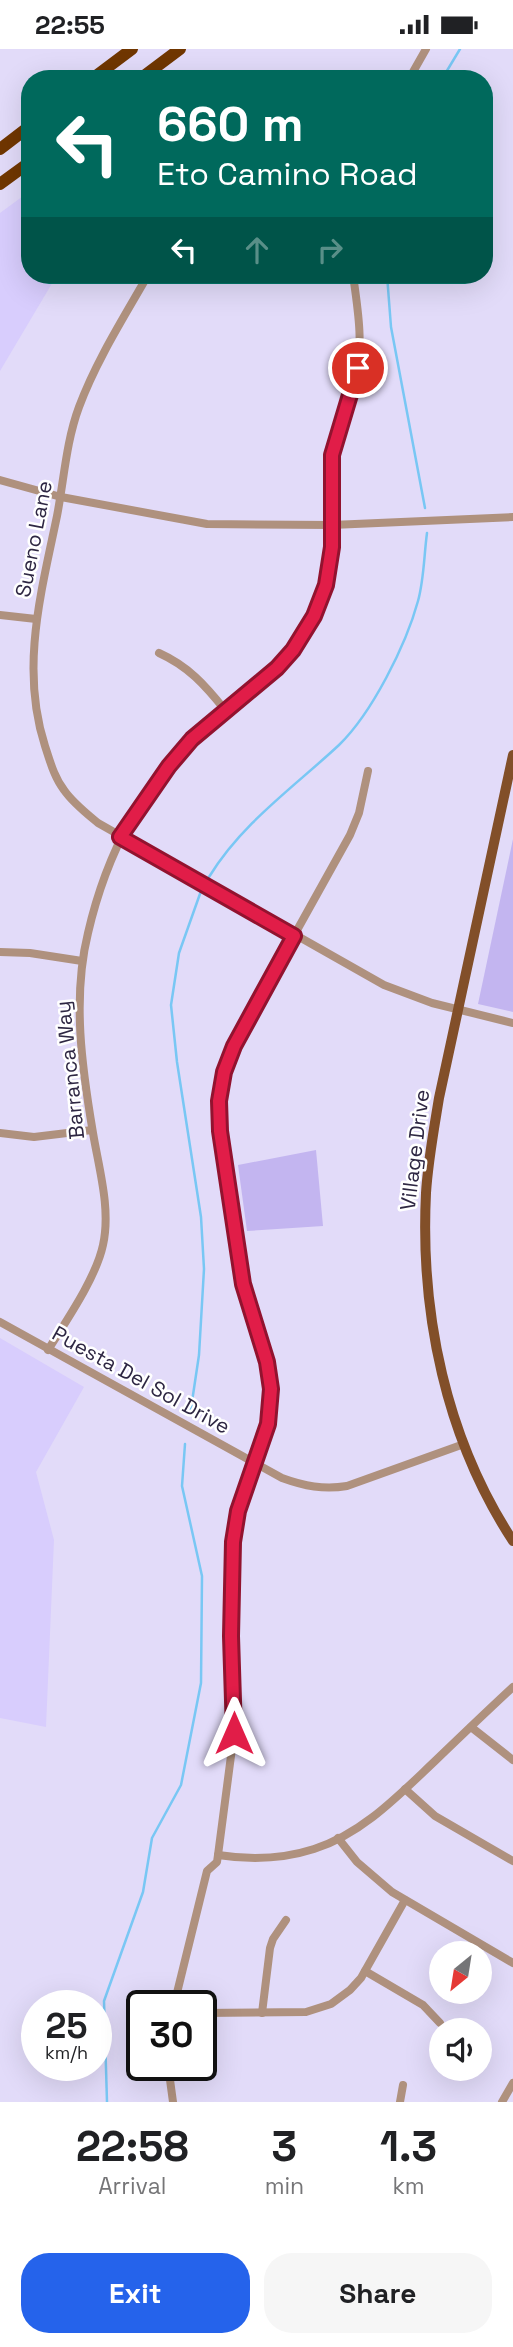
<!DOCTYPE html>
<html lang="en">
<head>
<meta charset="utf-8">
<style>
  :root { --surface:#fff; --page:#f6f6f6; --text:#202124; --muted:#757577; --accent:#2563eb }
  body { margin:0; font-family:"Space Grotesk",sans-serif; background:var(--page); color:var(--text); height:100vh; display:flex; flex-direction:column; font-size:26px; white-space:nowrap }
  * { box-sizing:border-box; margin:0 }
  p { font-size:23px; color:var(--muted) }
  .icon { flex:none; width:38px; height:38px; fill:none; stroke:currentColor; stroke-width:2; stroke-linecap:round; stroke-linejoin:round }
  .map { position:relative; height:2053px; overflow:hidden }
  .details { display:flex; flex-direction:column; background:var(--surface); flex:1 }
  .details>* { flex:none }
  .top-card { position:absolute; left:21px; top:21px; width:472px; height:214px; border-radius:28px; box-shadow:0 7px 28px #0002; background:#00695c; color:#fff; overflow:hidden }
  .needle { width:46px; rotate:210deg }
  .buttons { position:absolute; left:429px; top:1892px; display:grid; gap:14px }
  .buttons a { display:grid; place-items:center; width:63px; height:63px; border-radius:50%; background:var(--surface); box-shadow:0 7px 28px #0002; font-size:35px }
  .speed { position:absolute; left:21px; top:1941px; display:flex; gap:14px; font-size:35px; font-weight:700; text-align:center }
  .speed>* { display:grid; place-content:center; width:91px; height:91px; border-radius:50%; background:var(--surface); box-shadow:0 7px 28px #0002; line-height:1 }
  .speed small { font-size:18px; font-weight:400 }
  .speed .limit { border:4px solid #111; border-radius:10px; background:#fff; color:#111 }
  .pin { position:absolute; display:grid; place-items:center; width:60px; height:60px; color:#fff; margin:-30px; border:4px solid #fff; border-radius:50%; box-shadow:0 2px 7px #0007 }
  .me { position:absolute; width:77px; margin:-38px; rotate:0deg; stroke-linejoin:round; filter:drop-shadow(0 0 5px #0008) }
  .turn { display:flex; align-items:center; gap:24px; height:147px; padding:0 21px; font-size:32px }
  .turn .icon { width:91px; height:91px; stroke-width:2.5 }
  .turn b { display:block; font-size:49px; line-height:60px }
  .lanes { display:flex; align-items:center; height:66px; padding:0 21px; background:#0003; justify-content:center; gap:35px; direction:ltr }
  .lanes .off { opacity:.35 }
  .eta { display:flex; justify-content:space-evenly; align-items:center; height:119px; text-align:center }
  .eta b { font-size:42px; font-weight:600; line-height:49px }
  .primary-button { display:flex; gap:14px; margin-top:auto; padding:14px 21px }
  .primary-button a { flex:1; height:80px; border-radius:28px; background:var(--accent); color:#fff; font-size:28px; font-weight:600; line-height:80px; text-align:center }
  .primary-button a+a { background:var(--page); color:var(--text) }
  .status { display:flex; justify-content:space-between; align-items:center; height:49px; padding:0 35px; background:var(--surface); direction:ltr }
  .status svg { height:19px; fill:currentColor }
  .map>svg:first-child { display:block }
  .built { fill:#d8cdfd }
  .green { fill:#c3b5f0 }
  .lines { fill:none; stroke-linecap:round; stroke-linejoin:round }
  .stream { stroke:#79c7f4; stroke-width:2.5 }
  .minor { stroke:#af917e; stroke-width:8 }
  .major { stroke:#824f29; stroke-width:10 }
  .highway { stroke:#703600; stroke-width:12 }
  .route-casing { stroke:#92132f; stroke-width:18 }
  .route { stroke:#e11d48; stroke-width:12 }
  .labels { text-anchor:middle; stroke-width:5; stroke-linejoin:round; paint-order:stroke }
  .street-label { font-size:21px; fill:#2e2743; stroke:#fff }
</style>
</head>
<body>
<div class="status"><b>22:55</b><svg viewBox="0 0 49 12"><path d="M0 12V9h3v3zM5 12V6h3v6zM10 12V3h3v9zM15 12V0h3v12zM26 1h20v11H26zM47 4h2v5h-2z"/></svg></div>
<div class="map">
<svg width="513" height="2053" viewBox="0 0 513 2053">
  <rect width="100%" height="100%" fill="#e2dbf9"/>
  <g class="built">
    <polygon points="30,142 30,226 57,226 0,322 0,164"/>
    <polygon points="0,1289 84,1338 36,1423 54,1491 46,1678 0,1669"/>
  </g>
  <g class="green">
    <polygon points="513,790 513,963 478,955"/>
    <polygon points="316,1101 323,1177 247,1182 238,1116"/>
  </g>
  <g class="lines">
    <g class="stream">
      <polyline points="442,30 460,0"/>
      <polyline points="387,226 391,278 425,459"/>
      <path d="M 209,828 C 242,774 294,738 339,696 C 372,664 406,596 418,552 C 424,531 424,506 427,484"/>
      <polyline points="190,1366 199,1306 204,1220 201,1168 177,1013 171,956 179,904 201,842"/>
      <polyline points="107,2053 104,1952 143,1843 152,1789 181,1736 201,1634 202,1527 182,1437 185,1395"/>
    </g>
    <g class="minor">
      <polyline points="409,30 426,0"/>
      <path d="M 148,226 C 124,268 96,312 79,358 C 66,393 64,431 57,467 C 41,544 20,620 45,697 C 50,712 54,728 64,741 C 73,754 86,764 98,774 L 384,936 L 432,954 L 513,974"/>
      <polyline points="0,431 61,448 207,475 332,476 513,468"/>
      <polyline points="0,566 36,570"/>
      <path d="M 159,604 C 188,617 205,636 225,661"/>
      <polyline points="0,903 30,904 82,912"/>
      <polyline points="0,1084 34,1088 92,1081"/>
      <path d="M 0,1273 L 282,1429 C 304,1437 324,1441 347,1437 L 464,1395"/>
      <path d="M 48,1301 C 66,1272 96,1229 103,1196 C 111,1160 99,1120 93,1084 C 82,1019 72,949 88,884 C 106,806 144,730 206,676 C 236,651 271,630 295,598 C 322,562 334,521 332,476 C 331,453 328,429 332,405 C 336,380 349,357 355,332 C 364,297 358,261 353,226"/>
      <polyline points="471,1678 513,1711"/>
      <polyline points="405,1740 435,1767 513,1812"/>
      <polyline points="338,1789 357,1813 392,1843 513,1914"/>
      <path d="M 218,1806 C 250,1811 283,1810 314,1800 C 362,1785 399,1746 435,1712 C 461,1687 487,1662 513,1638"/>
      <polyline points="365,1922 423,1956 440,1974"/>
      <path d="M 174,1956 L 207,1822 L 217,1813 L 218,1806 L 234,1684 L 231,1587 L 233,1493 L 238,1462 L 268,1375 L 271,1340 L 267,1313 L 243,1235 L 220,1082 C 217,1045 226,1013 242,980 L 350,786 L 359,764 L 368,722"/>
      <polyline points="201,1964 306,1963 331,1955 350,1941 361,1929 405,1851"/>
      <polyline points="262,1964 270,1899 273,1890 286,1871"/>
      <polyline points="168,2016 173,2053"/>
      <polyline points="400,2053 403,2036"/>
      <polyline points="502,2053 513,2034"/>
    </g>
    <path class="major" d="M 513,706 L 439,1049 C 434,1080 428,1112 426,1144 C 420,1265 446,1390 513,1492"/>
    <g class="highway">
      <polyline points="92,30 132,0"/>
      <polyline points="140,30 180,0"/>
      <polyline points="0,100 30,77"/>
      <polyline points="0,135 30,113"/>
    </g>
  </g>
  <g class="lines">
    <defs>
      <polyline id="route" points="234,1684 231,1587 233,1493 238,1462 268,1375 271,1340 267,1313 243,1235 220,1082 219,1052 224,1023 234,997 294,887 120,788 169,717 192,690 277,619 293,601 314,567 326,536 332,498 332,406 358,319"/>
    </defs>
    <use href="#route" class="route-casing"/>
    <use href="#route" class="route"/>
  </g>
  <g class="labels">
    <g class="street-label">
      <text transform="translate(34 490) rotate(-79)" y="7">Sueno Lane</text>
      <text transform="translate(70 1021) rotate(-96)" y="7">Barranca Way</text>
      <text transform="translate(415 1101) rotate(-83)" y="7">Village Drive</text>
      <text transform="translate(141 1331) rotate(29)" y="7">Puesta Del Sol Drive</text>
    </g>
  </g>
</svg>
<div class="buttons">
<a><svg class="needle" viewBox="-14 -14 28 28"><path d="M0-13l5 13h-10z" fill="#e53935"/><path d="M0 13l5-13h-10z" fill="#757577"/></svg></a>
<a><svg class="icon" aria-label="sound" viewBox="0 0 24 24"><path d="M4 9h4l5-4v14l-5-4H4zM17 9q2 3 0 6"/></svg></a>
</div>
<div class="speed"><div>25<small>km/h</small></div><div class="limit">30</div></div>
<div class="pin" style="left:358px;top:319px;background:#d93025"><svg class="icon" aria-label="arrive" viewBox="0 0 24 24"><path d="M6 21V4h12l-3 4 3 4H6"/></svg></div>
<svg class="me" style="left:234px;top:1684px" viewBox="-20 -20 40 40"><path d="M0-17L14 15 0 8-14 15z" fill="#e11d48" stroke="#fff" stroke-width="4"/></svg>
<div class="top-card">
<div class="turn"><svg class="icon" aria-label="left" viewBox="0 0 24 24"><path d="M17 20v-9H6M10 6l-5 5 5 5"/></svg><div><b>660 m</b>Eto Camino Road</div></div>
<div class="lanes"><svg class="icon" aria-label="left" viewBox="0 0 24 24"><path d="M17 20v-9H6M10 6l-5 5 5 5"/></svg><svg class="icon off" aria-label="ahead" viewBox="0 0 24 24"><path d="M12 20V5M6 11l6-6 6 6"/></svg><svg class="icon off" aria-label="right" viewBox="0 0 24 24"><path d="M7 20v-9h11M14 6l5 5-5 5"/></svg></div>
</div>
</div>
<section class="details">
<div class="eta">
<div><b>22:58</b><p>Arrival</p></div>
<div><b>3</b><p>min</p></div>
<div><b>1.3</b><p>km</p></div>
</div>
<div class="primary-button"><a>Exit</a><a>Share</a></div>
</section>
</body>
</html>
